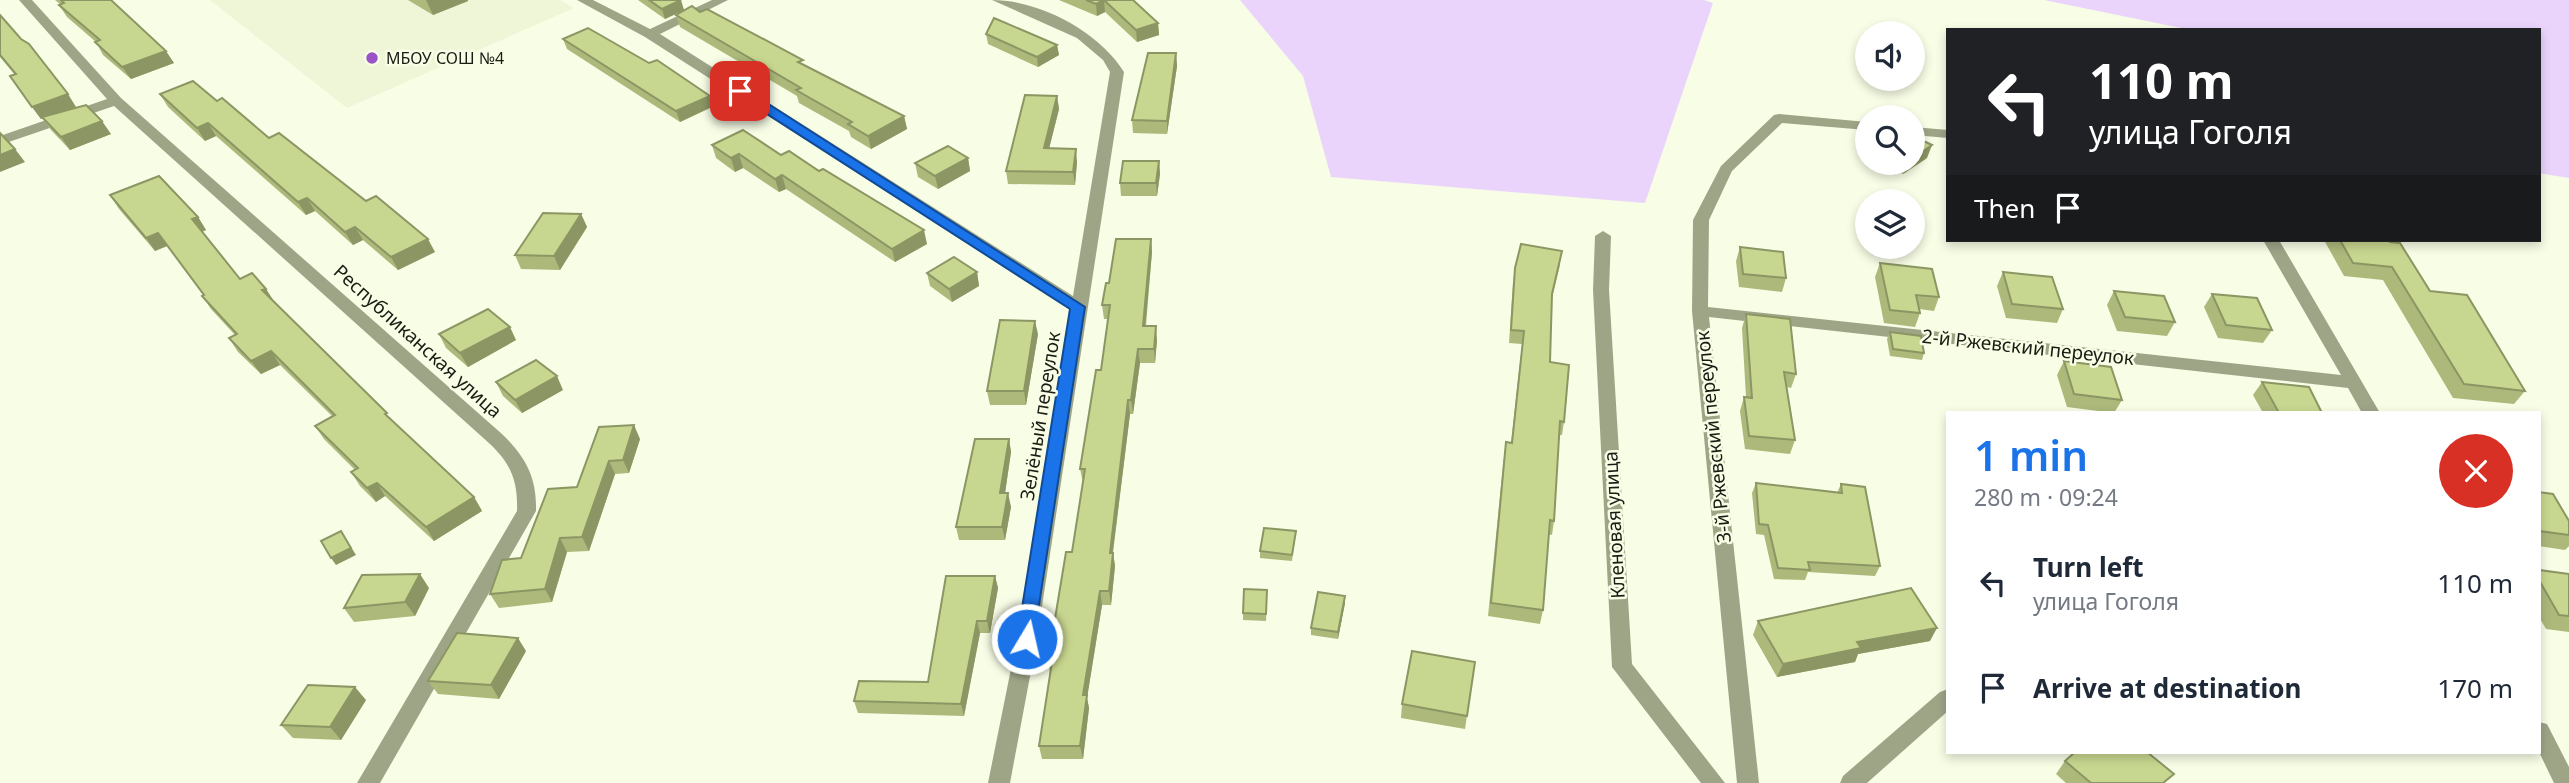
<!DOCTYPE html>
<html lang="en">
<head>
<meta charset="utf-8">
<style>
  :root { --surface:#fff; --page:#f2f2f3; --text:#1f2937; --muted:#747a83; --accent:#1a73e8 }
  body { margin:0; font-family:"Noto Sans",sans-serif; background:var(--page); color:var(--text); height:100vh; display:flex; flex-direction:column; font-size:26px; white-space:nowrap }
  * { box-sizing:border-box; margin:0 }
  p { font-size:23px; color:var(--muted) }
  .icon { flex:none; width:38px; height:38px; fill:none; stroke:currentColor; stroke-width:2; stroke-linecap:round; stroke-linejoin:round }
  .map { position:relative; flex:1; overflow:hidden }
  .side { position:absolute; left:1946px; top:411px; width:595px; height:343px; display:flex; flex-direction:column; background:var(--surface); border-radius:0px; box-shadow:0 4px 10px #0003 }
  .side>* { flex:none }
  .top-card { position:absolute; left:1946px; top:28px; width:595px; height:214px; border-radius:0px; box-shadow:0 4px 10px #0003; background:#202124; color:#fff; overflow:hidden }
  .tools { position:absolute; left:1855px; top:21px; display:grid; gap:14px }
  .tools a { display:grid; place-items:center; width:70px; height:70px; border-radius:50%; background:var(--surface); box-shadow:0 4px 10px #0003; font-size:35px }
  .pin { position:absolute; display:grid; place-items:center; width:60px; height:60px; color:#fff; margin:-30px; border-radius:14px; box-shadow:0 4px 10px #0006 }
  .me { position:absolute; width:77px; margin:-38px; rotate:9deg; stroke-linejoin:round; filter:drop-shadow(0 0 5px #0008) }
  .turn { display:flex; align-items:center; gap:24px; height:147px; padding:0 28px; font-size:32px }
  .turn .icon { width:91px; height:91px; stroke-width:2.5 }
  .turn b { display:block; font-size:49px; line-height:60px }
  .then { display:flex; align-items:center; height:66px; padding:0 28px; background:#0003; gap:14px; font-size:26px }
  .round { display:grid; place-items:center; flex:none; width:74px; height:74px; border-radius:37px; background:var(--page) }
  .summary { display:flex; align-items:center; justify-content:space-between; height:119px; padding:0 28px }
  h1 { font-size:42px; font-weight:600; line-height:52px; color:var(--accent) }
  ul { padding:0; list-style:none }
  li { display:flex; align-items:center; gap:21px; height:105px; padding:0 28px }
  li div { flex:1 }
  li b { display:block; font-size:26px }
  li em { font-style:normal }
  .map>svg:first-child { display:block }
  .built { fill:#eef6d7 }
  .green { fill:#ead4fb }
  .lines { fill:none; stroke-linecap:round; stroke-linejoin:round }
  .minor { fill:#9ea587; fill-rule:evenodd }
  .wall { fill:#acb97b }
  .shaded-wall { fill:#8c9664 }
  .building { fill:#c8d78f; stroke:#8c9664; stroke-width:2 }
  .route { fill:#1a73e8; stroke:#114b97; stroke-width:2 }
  .poi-dot { fill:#9a54c8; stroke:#f8fde6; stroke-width:2.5 }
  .labels { text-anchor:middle; stroke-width:5; stroke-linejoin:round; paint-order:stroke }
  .far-poi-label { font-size:16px; fill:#1a1c13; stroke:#f8fde6; text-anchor:start }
  .street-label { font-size:19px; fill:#1a1c13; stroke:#f8fde6 }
</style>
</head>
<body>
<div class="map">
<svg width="2569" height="783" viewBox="0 0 2569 783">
  <rect width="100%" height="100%" fill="#f8fde6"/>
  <polygon class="built" points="210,0 560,0 574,8 347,108"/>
  <g class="green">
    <polygon points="1240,0 1704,0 1713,3 1645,203 1331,177 1303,76"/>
    <polygon points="2044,0 2569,0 2569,178 2539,173 2539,30 2191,30"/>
  </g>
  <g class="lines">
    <g class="minor">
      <path d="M 19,0 L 32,0 L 121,98 L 502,434 C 526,457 537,478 536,511 L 380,783 L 357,783 L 517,511 C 518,481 511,464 490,444 L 114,106 L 0,145 L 0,136 L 107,99 Z"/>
      <path d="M 577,0 L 593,0 L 650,29 L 712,0 L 728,0 L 660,34 L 1073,296 L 1110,72 L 1103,60 L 1077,38 L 992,0 C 1039,0 1099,31 1124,72 L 1037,639 L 1010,783 L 988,783 L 1017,639 L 1071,310 L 645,37 Z"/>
      <polygon points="1779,114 1867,122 1867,130 1782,123 1732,171 1709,220 1708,307 2341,375 2263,240 2279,240 2380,413 2362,413 2348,388 1709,317 1759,783 1737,783 1692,311 1693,220 1721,166 1774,115"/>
      <polygon points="1913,127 1948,130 1948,138 1913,135"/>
      <polygon points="1603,231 1611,236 1609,290 1632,664 1725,783 1701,783 1612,667 1593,290 1595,236"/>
      <polygon points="1948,689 1948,711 1867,783 1840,783 1843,776 1940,692"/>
      <polygon points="2539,722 2547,724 2569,767 2569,783 2554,783 2539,752"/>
    </g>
  </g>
  <g class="wall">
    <polygon points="55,0 111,0 174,63 131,79 103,55 96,42 67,17 59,5 60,4"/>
    <polygon points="408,0 468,0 468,1 433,15"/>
    <polygon points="638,0 680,0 684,10 665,19"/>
    <polygon points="1059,0 1133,0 1158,23 1159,35 1137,42 1105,12 1097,16"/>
    <polygon points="700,12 904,116 907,129 871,149 851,137 849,131 799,103 797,96 680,27 676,15"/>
    <polygon points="0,15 76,107 65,111 111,134 70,150 51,130 43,119 41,119 10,76 15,75 0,57"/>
    <polygon points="986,34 1057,45 1059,55 1038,67 988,44"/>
    <polygon points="563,39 649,63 714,106 680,122 567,49"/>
    <polygon points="1176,53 1177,66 1167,134 1133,133 1132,120"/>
    <polygon points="160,94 217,101 269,138 366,201 435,252 398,270 363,240 353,245 315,211 306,215 216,136 205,141 168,107"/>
    <polygon points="1057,96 1059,109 1049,148 1077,162 1075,185 1008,184 1006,171"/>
    <polygon points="712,145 781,155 927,244 895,262 786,189 779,192 743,168 735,172 716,158"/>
    <polygon points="968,158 970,171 938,189 918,177 915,163"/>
    <polygon points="1927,158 1903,174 1881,163 1913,163"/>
    <polygon points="1159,161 1160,174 1157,196 1121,196 1120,183"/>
    <polygon points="110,195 198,217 206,230 202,232 240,279 266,289 274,301 393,422 474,497 482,511 434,541 385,496 376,502 360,486 351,472 355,470 324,439 315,426 332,416 280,365 261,374 238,352 229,338 235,335 211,309 202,296 204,295 167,246 155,251 119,209"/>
    <polygon points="581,214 587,227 560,270 521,269 515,255"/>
    <polygon points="1151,239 1152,252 1146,326 1157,340 1155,363 1140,363 1133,414 1130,414 1113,553 1115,566 1111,605 1102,605 1087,698 1089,708 1083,759 1042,759 1039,746 1050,672 1048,661 1072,552 1083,483 1080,469 1101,370 1108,319 1104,319 1102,305 1109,283"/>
    <polygon points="2324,240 2389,240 2430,291 2525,391 2514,404 2453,398 2383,280 2344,276"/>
    <polygon points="1740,247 1786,278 1782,292 1739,287 1736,261"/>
    <polygon points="1880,263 1939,297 1934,311 1919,309 1920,313 1915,327 1884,323 1875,277"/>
    <polygon points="1560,265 1552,298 1550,362 1564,422 1562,435 1559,435 1554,521 1552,535 1549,534 1543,610 1540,624 1488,616 1504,456 1506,442 1511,443 1522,344 1509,343 1513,282 1515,268"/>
    <polygon points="977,272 979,286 952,302 930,286 927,273"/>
    <polygon points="2003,272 2063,309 2057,323 2006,318 1997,286"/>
    <polygon points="2114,291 2175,322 2167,336 2117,331 2107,305"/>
    <polygon points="2212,294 2272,330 2263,343 2218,338 2204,307"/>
    <polygon points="1746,314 1796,374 1791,388 1787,387 1795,440 1790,454 1745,449 1740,411 1744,397 1746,397 1742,328"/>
    <polygon points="1890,332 1924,353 1922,360 1890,356 1887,339"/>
    <polygon points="439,334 516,340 468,367 446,348"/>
    <polygon points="1038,334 1026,405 990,405 987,391"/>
    <polygon points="2064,361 2122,400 2114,413 2067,407 2057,375"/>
    <polygon points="496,382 563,390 522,413 503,396"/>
    <polygon points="2262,382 2322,413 2263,413 2253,395"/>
    <polygon points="599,427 640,439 629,473 615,474 589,551 567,552 552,602 499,608 490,594 521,558 577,487"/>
    <polygon points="1009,439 1011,452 1005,493 1011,507 1005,540 959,540 956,527"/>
    <polygon points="1756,483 1837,493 1841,484 1880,566 1875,576 1808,572 1805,580 1774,579 1764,535 1756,534 1752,493"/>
    <polygon points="2539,492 2569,521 2569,546 2565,550 2539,546"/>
    <polygon points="1296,531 1292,561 1260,558 1260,551"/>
    <polygon points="2539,570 2569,574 2569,632 2546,629 2539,617"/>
    <polygon points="995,576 998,588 990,633 980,633 964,716 858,713 854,701 928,682"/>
    <polygon points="429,588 415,616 354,622 344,608"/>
    <polygon points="1267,597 1266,621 1243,620 1243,613"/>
    <polygon points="1345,603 1338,639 1311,635 1311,628"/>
    <polygon points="1758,621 1930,641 1858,654 1855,662 1777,677 1753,635"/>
    <polygon points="526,651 499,699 438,694 428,681"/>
    <polygon points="1475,662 1465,729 1401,718 1402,704"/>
    <polygon points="366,700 341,740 293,738 281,725"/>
    <polygon points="2065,761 2166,783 2066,783 2056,774"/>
  </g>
  <g class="shaded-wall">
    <polygon points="426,0 468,0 468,1 433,15"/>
    <polygon points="681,0 684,10 665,19 662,9"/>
    <polygon points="1104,0 1105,12 1097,16 1096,4"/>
    <polygon points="1158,23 1159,35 1137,42 1136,30"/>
    <polygon points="1057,45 1059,55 1038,67 1037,57"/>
    <polygon points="166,51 174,63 131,79 122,67"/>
    <polygon points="1176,53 1177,66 1167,134 1167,121"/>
    <polygon points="68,94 76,107 41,119 32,107"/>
    <polygon points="710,96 714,106 680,122 676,111"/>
    <polygon points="1057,96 1059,109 1046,161 1044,148"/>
    <polygon points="904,116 907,129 871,149 868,136"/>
    <polygon points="102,121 111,134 70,150 61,137"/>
    <polygon points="208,123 216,136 205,141 197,128"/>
    <polygon points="1932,145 1927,158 1903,174 1908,163 1913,163 1913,158"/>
    <polygon points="15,149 25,162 0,172 0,155"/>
    <polygon points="1076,149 1077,162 1075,185 1073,172"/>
    <polygon points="739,154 743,168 735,172 731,158"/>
    <polygon points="968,158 970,171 938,189 935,176"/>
    <polygon points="1159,161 1160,174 1157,196 1156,183"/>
    <polygon points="782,175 786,189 779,192 775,179"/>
    <polygon points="307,198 315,211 306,215 298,202"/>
    <polygon points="581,214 587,227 560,270 554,256"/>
    <polygon points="198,217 206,230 201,232 192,219"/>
    <polygon points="355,227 363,240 353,245 345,232"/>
    <polygon points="924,230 927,244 895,262 892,249"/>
    <polygon points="158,233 167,246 155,251 146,238"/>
    <polygon points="428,239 435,252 398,270 391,257"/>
    <polygon points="1151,239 1152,252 1144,340 1143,326"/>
    <polygon points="977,272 979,286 952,302 949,289"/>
    <polygon points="266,289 274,302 262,290"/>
    <polygon points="1035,321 1038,334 1026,405 1024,391"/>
    <polygon points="1156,326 1157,340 1155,363 1154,349"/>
    <polygon points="510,327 516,340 468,367 460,353"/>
    <polygon points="1138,349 1140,363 1133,414 1131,400"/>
    <polygon points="271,351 280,365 261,374 251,361"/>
    <polygon points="557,376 563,390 522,413 515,400"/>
    <polygon points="1128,400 1130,414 1111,566 1110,553"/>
    <polygon points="634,425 640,439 629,473 623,460"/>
    <polygon points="1009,439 1011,452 1003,507 1000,493"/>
    <polygon points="609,461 615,474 589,551 582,537"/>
    <polygon points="377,483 385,496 376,502 367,488"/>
    <polygon points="1008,493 1011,507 1005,540 1002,527"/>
    <polygon points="474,497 482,511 434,541 426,527"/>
    <polygon points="341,531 356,555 336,565 331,558"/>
    <polygon points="560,538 567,552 552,602 545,589"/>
    <polygon points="1113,553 1115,566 1111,605 1109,591"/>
    <polygon points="420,574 429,588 415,616 405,602"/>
    <polygon points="995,576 998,588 990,633 987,621"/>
    <polygon points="1100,591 1102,605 1087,698 1089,708 1083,759 1080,746 1083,695"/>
    <polygon points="1345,596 1345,603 1338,639 1338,632"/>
    <polygon points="977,621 980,633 964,716 961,704"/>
    <polygon points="1937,628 1930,641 1858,654 1855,662 1777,677 1783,664 1857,642"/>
    <polygon points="518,638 526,651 499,699 491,685"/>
    <polygon points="355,687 366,700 341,740 330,727"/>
  </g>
  <g class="building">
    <polygon points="61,0 111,0 166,51 122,67 95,42 100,40 59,5 64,3"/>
    <polygon points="649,0 681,0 662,9"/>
    <polygon points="1086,0 1104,0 1096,4"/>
    <polygon points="1104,0 1133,0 1158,23 1136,30"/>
    <polygon points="692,6 700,12 707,9 803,60 798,62 904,116 868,136 848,124 852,122 796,90 801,88 676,15"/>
    <polygon points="0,15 21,39 29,44 68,94 32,107 10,76 16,74 0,55"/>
    <polygon points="994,18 1057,45 1037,57 986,34"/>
    <polygon points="588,28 649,63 657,60 710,96 676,111 563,39"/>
    <polygon points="1148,53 1176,53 1167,121 1132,120"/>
    <polygon points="193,81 217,101 222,98 269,138 279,133 366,201 376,196 428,239 391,257 355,227 345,232 307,198 298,202 208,123 197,128 160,94"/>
    <polygon points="1025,95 1057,96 1044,148 1076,149 1073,172 1006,171"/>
    <polygon points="86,105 102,121 61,137 42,117"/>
    <polygon points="743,130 781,155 789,151 819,171 823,169 924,230 892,249 782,175 775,179 739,154 731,158 712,145"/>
    <polygon points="0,133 15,149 0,155"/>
    <polygon points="1913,136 1932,145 1913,158"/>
    <polygon points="948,146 968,158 935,176 915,163"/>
    <polygon points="1123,161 1159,161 1156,183 1120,183"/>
    <polygon points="159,176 198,217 192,219 240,279 252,273 266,289 262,290 387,413 385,414 474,497 426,527 377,483 367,488 351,472 358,468 315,426 335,415 271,351 251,361 229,338 237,334 202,296 204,295 158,233 146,238 110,195"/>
    <polygon points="543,213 581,214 554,256 515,255"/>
    <polygon points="1116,239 1151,239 1143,326 1156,326 1154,349 1138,349 1131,400 1128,400 1110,553 1113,553 1109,591 1100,591 1083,695 1087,695 1080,746 1039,746 1052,662 1048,661 1066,552 1072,552 1085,469 1080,469 1096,370 1101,370 1110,305 1102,305 1106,283 1109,283"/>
    <polygon points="2340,240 2389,240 2390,242 2400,243 2430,291 2467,295 2525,391 2464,384 2392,267 2353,263"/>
    <polygon points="1521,244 1562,251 1552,294 1550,362 1569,365 1564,422 1560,421 1554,521 1550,520 1543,610 1491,603 1506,442 1512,443 1524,331 1511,330 1515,268"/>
    <polygon points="1740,247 1783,252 1786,278 1743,274"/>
    <polygon points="954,257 977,272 949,289 927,273"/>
    <polygon points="1880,263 1932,269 1939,297 1916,295 1920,313 1890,310"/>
    <polygon points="2003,272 2052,277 2063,309 2012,304"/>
    <polygon points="2114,291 2164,296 2175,322 2125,317"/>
    <polygon points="2212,294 2257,298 2272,330 2226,325"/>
    <polygon points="488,309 510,327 460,353 439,334"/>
    <polygon points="1746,314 1790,319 1796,374 1784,372 1795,440 1749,436 1744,397 1752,398"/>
    <polygon points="1000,320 1035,321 1024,391 987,391"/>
    <polygon points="1890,332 1921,336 1924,353 1893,349"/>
    <polygon points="536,360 557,376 515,400 496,382"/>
    <polygon points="2064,361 2111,367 2122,400 2074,394"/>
    <polygon points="2262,382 2309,387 2322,413 2279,413"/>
    <polygon points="634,425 623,460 609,461 582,537 560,538 545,589 490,594 502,560 521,558 548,489 577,487 599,427"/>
    <polygon points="975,439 1009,439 1000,493 1008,493 1002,527 956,527"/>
    <polygon points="1756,483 1842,493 1841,484 1865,487 1880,566 1808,562 1810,570 1778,568 1768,525 1759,524"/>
    <polygon points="2539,492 2553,494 2569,521 2569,535 2539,531"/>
    <polygon points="1264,528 1296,531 1292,555 1260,551"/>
    <polygon points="341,531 351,548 331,558 321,541"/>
    <polygon points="2539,570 2569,574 2569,616 2559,615 2539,580"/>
    <polygon points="420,574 405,602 344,608 362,575"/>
    <polygon points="946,576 995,576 987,621 977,621 961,704 854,701 859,681 928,682"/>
    <polygon points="1911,588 1937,628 1857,642 1861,648 1783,664 1758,621"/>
    <polygon points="1244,589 1267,590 1266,614 1243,613"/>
    <polygon points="1318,592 1345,596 1338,632 1311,628"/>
    <polygon points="457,633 518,638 491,685 428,681"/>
    <polygon points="1412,651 1475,662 1467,716 1402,704"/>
    <polygon points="308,685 355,687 330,727 281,725"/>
    <polygon points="2075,752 2147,752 2174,774 2163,783 2091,783 2065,761"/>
  </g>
  <polygon class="route" points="736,89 745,89 1085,307 1033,644 1020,644 1017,639 1070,309 736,94"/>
  <circle class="poi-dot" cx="372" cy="58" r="7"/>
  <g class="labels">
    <g class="far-poi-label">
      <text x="386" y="64">МБОУ СОШ №4</text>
    </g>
    <g class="street-label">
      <text transform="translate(418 341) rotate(42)" y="7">Республиканская улица</text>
      <text transform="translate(2028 347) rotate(6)" y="7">2-й Ржевский переулок</text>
      <text transform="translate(1040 416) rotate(-81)" y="7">Зелёный переулок</text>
      <text transform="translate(1713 437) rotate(-96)" y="7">3-й Ржевский переулок</text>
      <text transform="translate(1614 525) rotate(-93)" y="7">Кленовая улица</text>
    </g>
  </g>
</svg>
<div class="tools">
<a><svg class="icon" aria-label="sound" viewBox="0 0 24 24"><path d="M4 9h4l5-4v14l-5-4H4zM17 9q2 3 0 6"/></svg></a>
<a><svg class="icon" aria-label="search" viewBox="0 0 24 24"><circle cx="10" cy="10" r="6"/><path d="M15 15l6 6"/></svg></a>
<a><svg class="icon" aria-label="layers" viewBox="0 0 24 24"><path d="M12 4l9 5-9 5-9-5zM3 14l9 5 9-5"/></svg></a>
</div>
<div class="pin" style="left:740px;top:91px;background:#d93025"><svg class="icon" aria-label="arrive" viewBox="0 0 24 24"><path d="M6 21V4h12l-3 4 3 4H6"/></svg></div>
<svg class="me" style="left:1027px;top:639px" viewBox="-20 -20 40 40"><circle r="17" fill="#1a73e8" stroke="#fff" stroke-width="3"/><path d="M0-11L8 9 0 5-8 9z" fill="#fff"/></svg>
<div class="top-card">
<div class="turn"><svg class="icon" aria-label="left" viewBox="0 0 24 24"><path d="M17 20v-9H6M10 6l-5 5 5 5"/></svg><div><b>110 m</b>улица Гоголя</div></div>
<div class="then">Then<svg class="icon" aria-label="arrive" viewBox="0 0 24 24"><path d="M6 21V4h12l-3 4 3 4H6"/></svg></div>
</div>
<section class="side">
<div class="summary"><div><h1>1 min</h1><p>280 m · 09:24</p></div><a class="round" style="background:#d93025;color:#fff"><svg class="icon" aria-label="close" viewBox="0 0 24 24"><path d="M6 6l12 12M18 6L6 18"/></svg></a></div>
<ul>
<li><svg class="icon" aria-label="left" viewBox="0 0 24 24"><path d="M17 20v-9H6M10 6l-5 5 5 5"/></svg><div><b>Turn left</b><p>улица Гоголя</p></div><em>110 m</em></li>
<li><svg class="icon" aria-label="arrive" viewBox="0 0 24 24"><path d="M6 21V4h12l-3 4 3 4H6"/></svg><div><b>Arrive at destination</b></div><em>170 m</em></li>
</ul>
</section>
</div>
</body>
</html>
